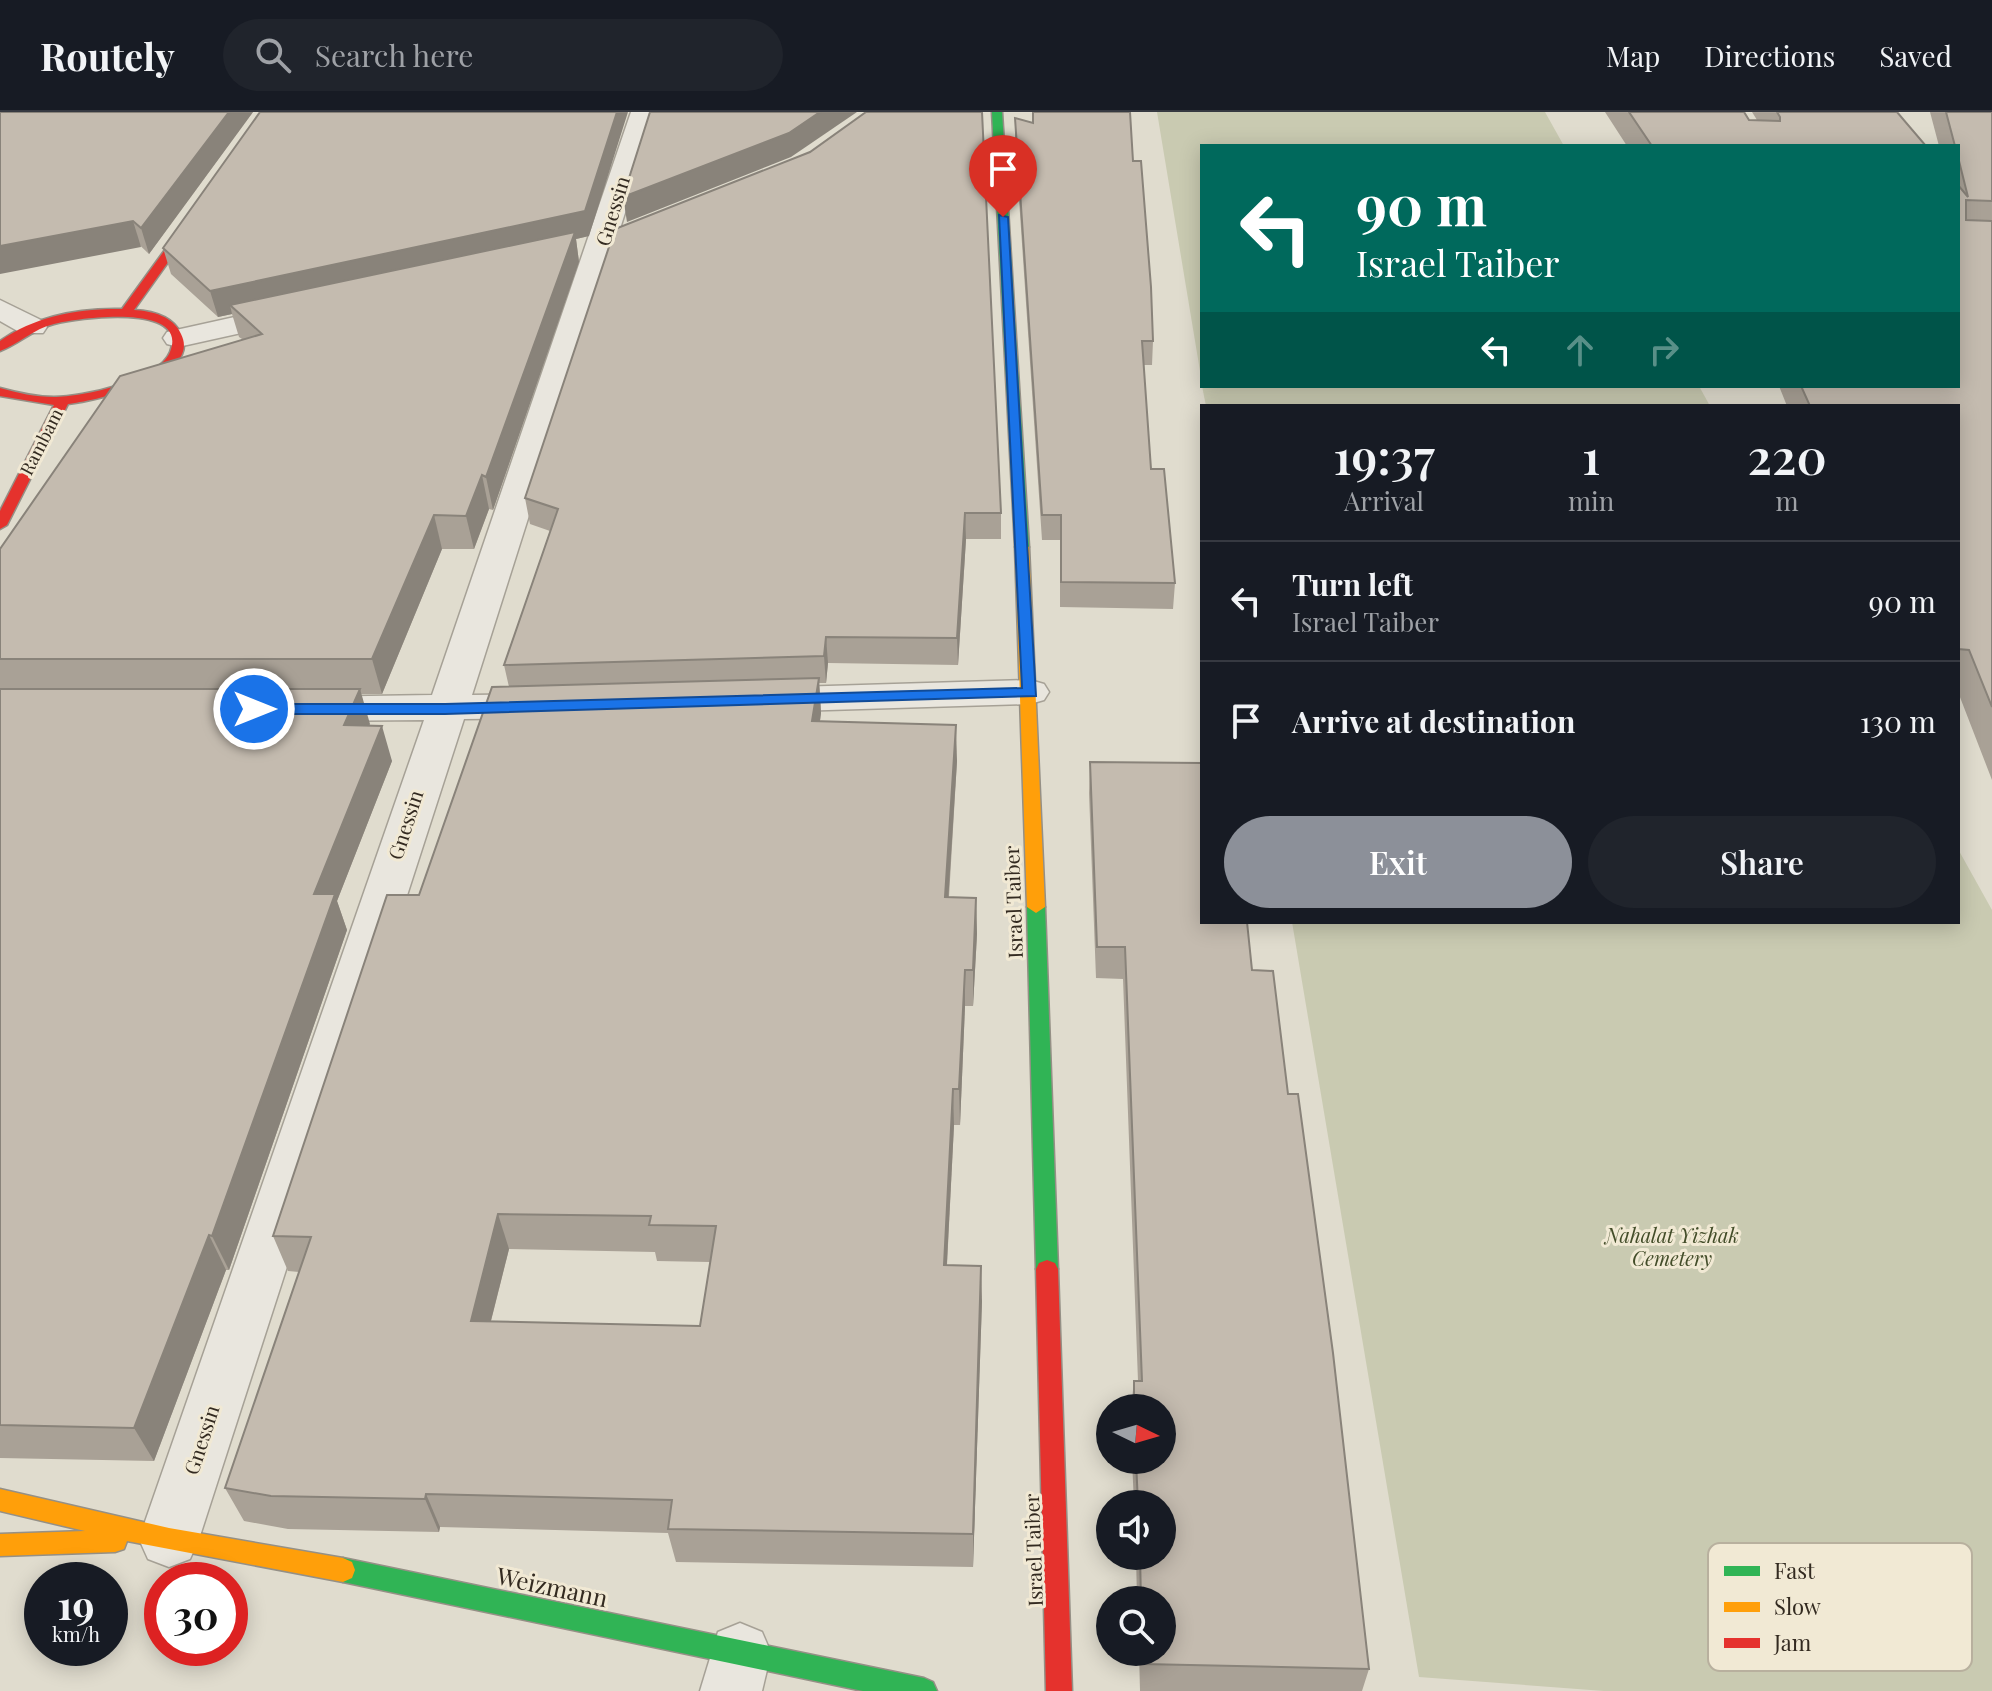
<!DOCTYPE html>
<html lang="en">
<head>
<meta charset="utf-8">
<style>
  :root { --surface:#171b24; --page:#20242c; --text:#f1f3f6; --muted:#9ea1a6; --line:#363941; --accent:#8c9099 }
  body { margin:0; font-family:"Playfair Display",serif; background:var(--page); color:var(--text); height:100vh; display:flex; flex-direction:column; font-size:30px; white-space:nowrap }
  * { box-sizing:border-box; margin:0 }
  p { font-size:26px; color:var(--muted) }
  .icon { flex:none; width:44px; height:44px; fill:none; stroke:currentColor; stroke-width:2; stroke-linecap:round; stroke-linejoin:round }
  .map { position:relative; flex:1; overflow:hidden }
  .panel { position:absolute; left:1200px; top:292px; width:760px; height:520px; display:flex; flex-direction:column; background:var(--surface); border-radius:0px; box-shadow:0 4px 20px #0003 }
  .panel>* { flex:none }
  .hud { position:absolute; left:1200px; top:32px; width:760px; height:244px; border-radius:0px; box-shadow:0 4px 20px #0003; background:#00695c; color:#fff; overflow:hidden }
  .needle { width:52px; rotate:95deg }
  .buttons { position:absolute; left:1096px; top:1282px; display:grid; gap:16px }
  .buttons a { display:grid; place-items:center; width:80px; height:80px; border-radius:50%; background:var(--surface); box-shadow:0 4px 20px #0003; font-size:40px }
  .speed { position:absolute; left:24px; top:1450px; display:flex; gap:16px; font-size:40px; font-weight:700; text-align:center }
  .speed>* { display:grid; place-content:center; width:104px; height:104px; border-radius:50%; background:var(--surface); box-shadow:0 4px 20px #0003; line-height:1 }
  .speed small { font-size:20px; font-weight:400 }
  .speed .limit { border:12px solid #d22; background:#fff; color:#111 }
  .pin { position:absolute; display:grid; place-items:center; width:68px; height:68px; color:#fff; margin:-82px -34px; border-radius:50% 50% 50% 0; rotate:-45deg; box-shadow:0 0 8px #0007 }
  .pin .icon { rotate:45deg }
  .me { position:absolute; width:88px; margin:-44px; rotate:90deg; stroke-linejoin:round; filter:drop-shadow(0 0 6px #0008) }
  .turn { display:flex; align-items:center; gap:28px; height:168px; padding:0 24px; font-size:36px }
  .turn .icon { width:104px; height:104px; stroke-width:2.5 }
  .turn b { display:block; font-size:56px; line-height:68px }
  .lanes { display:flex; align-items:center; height:76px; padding:0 24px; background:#0003; justify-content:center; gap:40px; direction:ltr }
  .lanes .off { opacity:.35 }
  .eta { display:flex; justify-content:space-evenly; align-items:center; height:136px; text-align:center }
  .eta b { font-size:48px; font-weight:600; line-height:56px }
  .primary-button { display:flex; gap:16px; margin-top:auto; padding:16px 24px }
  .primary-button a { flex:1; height:92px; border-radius:48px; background:var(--accent); color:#fff; font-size:32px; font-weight:600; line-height:92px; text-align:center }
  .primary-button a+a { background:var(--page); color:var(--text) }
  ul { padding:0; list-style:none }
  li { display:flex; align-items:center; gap:24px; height:120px; padding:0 24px; border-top:2px solid var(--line) }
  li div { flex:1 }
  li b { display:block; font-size:30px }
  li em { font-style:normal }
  header { display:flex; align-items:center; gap:48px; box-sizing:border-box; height:112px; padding:0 40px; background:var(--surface); border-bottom:2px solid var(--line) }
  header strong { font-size:38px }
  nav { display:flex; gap:44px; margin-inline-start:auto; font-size:28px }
  .search { width:560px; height:72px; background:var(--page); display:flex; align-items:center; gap:20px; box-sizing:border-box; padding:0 28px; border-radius:44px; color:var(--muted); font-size:30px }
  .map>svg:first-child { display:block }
  .cemetery { fill:#c9cab1 }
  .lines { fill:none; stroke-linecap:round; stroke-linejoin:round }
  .street-casing { stroke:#a6a196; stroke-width:3 }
  .fast-casing { stroke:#959086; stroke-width:3 }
  .slow-casing { stroke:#959086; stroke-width:3 }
  .jam-casing { stroke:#959086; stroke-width:3 }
  .street { fill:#e9e6de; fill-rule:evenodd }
  .fast { fill:#30b455; fill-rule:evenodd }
  .slow { fill:#ff9f0a; fill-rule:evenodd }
  .jam { fill:#e5322d; fill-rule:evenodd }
  .wall { fill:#a9a196; fill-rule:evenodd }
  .shaded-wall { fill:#89837a }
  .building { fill:#c4bbaf; stroke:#89837a; stroke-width:2; fill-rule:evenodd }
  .route { fill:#1a73e8; stroke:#114b97; stroke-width:2 }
  .labels { text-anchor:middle; stroke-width:6; stroke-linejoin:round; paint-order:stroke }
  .far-street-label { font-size:18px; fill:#332a20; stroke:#f1e9d4 }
  .street-label { font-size:20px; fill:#332a20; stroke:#f1e9d4 }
  .park-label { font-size:20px; font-style:italic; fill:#434d29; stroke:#f1e9d4 }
  .near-street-label { font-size:24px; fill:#332a20; stroke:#f1e9d4 }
  .key { fill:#f1e9d4; stroke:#b8b09e; stroke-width:2 }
  .key-label { font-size:22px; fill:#332a20 }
</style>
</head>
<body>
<header>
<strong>Routely</strong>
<div class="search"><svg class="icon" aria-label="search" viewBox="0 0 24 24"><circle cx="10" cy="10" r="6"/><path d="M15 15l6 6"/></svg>Search here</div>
<nav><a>Map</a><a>Directions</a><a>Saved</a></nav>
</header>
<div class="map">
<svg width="1992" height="1579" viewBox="0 0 1992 1579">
  <rect width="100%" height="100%" fill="#e0dcce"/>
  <g class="cemetery">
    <polygon points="1157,0 1545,0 1564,34 1202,34 1202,271"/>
    <polygon points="1202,274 1699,274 1710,294 1206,294"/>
    <polygon points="1958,737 1992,798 1992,1579 1604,1579 1419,1565 1292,810 1958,810"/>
  </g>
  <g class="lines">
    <defs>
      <g id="street">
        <polygon points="631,0 657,0 472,583 546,582 560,585 566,594 560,603 546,606 464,607 199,1427 190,1447 169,1455 148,1447 139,1427 424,608 306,609 292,606 286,597 292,588 306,585 432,583"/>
        <polygon points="0,188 43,209 47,215 43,221 21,221 0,209"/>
        <polygon points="293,192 304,195 308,201 304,207 178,235 167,232 163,226 167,220"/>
        <polygon points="1030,568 1044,572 1049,580 1044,588 1030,592 762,600 748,597 742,588 748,579 762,576"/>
        <polygon points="740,1511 762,1520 771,1541 762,1579 700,1579 718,1520"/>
      </g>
      <g id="fast">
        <polygon points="992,0 1002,0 1029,435 1022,439 1015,435"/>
        <polygon points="1036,789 1045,795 1058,1157 1055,1163 1047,1166 1039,1163 1036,1157 1027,795"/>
        <polygon points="343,1446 924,1566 933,1570 937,1579 863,1579 343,1470 334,1466 331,1458 334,1450"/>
      </g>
      <g id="slow">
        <polygon points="1022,431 1029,435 1045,795 1036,801 1027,795 1015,435"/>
        <polygon points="0,1377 169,1416 343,1446 352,1450 355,1458 352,1466 343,1470 127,1429 124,1437 115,1440 0,1444 0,1422 85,1419 0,1399"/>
      </g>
      <g id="jam">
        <path d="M 265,0 L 275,0 L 134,198 C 152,199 173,204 181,222 C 203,265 95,289 68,292 L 7,413 L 0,417 L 0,399 L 54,293 L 0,284 L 0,276 C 18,281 35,285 54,285 C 82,285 158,269 170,240 C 190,190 76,206 54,212 C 33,217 19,232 0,239 L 0,229 C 35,204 79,196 122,197 Z"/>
        <polygon points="1047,1148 1055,1151 1058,1157 1072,1579 1046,1579 1036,1157 1039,1151"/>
      </g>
    </defs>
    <use href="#street" class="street-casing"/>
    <use href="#fast" class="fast-casing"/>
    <use href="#slow" class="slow-casing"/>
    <use href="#jam" class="jam-casing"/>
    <use href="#street" class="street"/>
    <use href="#fast" class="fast"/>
    <use href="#slow" class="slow"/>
    <use href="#jam" class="jam"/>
  </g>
  <g class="wall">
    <polygon points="0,0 253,0 149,142"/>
    <polygon points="1605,0 1744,0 1749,8 1757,8 1752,0 1897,0 1926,34 1627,34"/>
    <polygon points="1930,0 1992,0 1992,668 1958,580 1958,294 1787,294 1779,274 1958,274 1958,34 1939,34"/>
    <polygon points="1015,6 1133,49 1153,229 1152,253 1143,253 1151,357 1175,471 1173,497 1060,495 1060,428 1042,428 1015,28"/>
    <path d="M 810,40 L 1001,401 L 1001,427 L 966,427 L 958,553 L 828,551 L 826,571 L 819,571 L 821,601 L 820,609 L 957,649 L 949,785 L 976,786 L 977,822 L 973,894 L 965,894 L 960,1013 L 954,1013 L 947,1153 L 982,1189 L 973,1455 L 676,1450 L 668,1421 L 440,1415 L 439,1420 L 288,1417 L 244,1409 L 225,1376 L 299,1160 L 288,1159 L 273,1124 L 509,575 L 504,553 L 550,419 L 530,412 L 525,386 ZM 509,1137 L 655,1140 L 657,1149 L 710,1150 L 700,1214 L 491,1209 Z"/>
    <polygon points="589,124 576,127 579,150 493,398 489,397 474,437 442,437 382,582 361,582 369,613 392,649 337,789 347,818 229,1158 226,1158 154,1349 0,1346 0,437 242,227 239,225 232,202 218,205 171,162 163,136"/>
    <polygon points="1090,650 1202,810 1252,858 1288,982 1369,1557 1362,1579 1140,1579 1139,1540 1162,1540 1162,1488 1137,1488 1136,1444 1162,1444 1162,1392 1134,1392 1132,1348 1162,1348 1162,1296 1131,1296 1134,1269 1138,1269 1123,867 1096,866 1089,681"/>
  </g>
  <g class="shaded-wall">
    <polygon points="229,0 253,0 149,142 141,116"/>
    <polygon points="617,0 628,0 589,124 576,127 579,150 493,398 486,365 230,193 232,202 218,205 210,179"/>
    <polygon points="820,0 857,0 791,45 627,110 623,85"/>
    <polygon points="133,109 141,135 0,162 0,134"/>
    <polygon points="482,363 489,397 474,437 466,404"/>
    <polygon points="965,401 966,427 958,553 957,526"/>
    <polygon points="434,403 442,437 382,582 372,547"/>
    <polygon points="826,525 828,551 826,571 824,544"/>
    <polygon points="819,566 821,601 815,644 812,609"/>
    <polygon points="360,577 370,612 355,648 344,613"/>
    <polygon points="956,613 957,649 946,822 945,785"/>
    <polygon points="382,614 392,649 337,789 347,818 229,1158 212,1124 314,782"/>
    <polygon points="976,786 977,822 973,894 973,858"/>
    <polygon points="965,858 965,894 960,1013 959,977"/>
    <polygon points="953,977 954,1013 945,1188 944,1153"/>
    <polygon points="498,1102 509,1137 482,1244 471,1209"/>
    <polygon points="209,1123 226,1158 154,1349 134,1316"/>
    <polygon points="981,1154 982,1189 973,1455 973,1422"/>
    <polygon points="426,1382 440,1415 439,1420 425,1387"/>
  </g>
  <g class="building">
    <polygon points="0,0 229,0 141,116 133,109 0,134"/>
    <polygon points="260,0 617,0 585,99 210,179 163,136"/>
    <polygon points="650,0 820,0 789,21 623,85"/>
    <polygon points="866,0 982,0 1001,401 965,401 957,526 826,525 824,544 504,553 558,397 525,386 615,117 810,40"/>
    <polygon points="1033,0 1130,0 1133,49 1141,49 1151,175 1153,229 1142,229 1151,357 1164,357 1175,471 1061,470 1061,403 1042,403 1015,6 1033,11"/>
    <polygon points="1629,0 1744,0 1749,8 1780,9 1780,5 1777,0 1897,0 1926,34 1652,34"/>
    <polygon points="1946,0 1992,0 1992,89 1966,88 1966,108 1992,109 1992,595 1969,538 1958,537 1958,294 1810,294 1801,274 1958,274 1958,73 1968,85 1958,45 1958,34 1955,34"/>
    <polygon points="575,120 486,365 482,363 466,404 434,403 372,547 0,547 0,437 120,264 262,222 230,193"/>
    <path d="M 819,566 L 812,609 L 956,613 L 945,785 L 976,786 L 973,858 L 965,858 L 959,977 L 953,977 L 944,1153 L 981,1154 L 973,1422 L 668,1417 L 672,1388 L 426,1382 L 425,1387 L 271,1384 L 225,1376 L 311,1125 L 273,1124 L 387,783 L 419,783 L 492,575 ZM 498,1102 L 651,1104 L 649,1113 L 716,1114 L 700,1214 L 471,1209 Z"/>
    <polygon points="0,577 360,577 344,613 382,614 314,782 335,782 212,1124 209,1123 134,1316 0,1313"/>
    <polygon points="1090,650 1202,651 1202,810 1247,810 1252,858 1273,859 1288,982 1298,982 1333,1241 1369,1557 1143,1552 1143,1540 1162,1540 1162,1488 1141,1488 1140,1444 1162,1444 1162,1392 1138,1392 1136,1348 1162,1348 1162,1296 1134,1296 1134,1269 1142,1269 1125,835 1097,835"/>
  </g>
  <polygon class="route" points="999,103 1008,105 1036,584 445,602 254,602 246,597 254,592 445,592 1022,576"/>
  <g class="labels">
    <g class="far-street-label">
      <text transform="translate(42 330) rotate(-63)" y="6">Rambam</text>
    </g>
    <g class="street-label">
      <text transform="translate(613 99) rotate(-73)" y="7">Gnessin</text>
      <text transform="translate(406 713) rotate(-72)" y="7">Gnessin</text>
      <text transform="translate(1014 790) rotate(-92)" y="7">Israel Taiber</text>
      <text transform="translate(202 1328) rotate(-72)" y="7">Gnessin</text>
      <text transform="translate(1034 1438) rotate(-92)" y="7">Israel Taiber</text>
    </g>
    <g class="park-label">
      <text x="1672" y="1131">Nahalat Yizhak<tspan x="1672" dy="23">Cemetery</tspan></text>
    </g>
    <g class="near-street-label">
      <text transform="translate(552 1476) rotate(12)" y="8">Weizmann</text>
    </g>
  </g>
  <rect x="1708" y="1431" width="264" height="128" rx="12" class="key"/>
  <rect x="1724" y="1454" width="36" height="10" fill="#30b455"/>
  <rect x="1724" y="1490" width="36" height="10" fill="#ff9f0a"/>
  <rect x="1724" y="1526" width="36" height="10" fill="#e5322d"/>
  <g class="key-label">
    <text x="1774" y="1467">Fast</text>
    <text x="1774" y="1503">Slow</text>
    <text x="1774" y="1539">Jam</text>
  </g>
</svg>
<div class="buttons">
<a><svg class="needle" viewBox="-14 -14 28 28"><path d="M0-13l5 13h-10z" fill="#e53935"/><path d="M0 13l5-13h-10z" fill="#9ea1a6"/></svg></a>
<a><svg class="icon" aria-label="sound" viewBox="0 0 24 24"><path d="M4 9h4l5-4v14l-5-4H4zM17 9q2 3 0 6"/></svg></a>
<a><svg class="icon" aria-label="search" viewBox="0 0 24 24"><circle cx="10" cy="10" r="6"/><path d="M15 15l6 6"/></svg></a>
</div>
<div class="speed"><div>19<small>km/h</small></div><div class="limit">30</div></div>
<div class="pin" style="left:1003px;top:105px;background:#d93025"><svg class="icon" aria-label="arrive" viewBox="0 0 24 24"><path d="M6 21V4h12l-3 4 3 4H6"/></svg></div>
<svg class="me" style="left:254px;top:597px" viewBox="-20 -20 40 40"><circle r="17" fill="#1a73e8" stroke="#fff" stroke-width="3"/><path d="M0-11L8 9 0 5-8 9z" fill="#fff"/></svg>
<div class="hud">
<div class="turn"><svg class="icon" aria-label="left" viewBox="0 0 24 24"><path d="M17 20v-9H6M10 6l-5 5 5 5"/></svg><div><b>90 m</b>Israel Taiber</div></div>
<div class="lanes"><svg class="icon" aria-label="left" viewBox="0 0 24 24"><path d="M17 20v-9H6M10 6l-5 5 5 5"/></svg><svg class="icon off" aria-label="ahead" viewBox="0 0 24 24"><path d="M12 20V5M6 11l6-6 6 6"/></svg><svg class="icon off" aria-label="right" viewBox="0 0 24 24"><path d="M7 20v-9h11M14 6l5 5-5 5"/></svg></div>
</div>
<section class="panel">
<div class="eta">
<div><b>19:37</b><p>Arrival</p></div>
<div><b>1</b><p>min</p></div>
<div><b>220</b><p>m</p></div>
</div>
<ul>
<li><svg class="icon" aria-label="left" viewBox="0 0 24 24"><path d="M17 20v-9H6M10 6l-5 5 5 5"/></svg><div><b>Turn left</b><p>Israel Taiber</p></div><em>90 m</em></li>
<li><svg class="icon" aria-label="arrive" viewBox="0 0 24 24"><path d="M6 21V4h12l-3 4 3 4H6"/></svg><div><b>Arrive at destination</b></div><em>130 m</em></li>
</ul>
<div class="primary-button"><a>Exit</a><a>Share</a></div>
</section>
</div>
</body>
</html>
